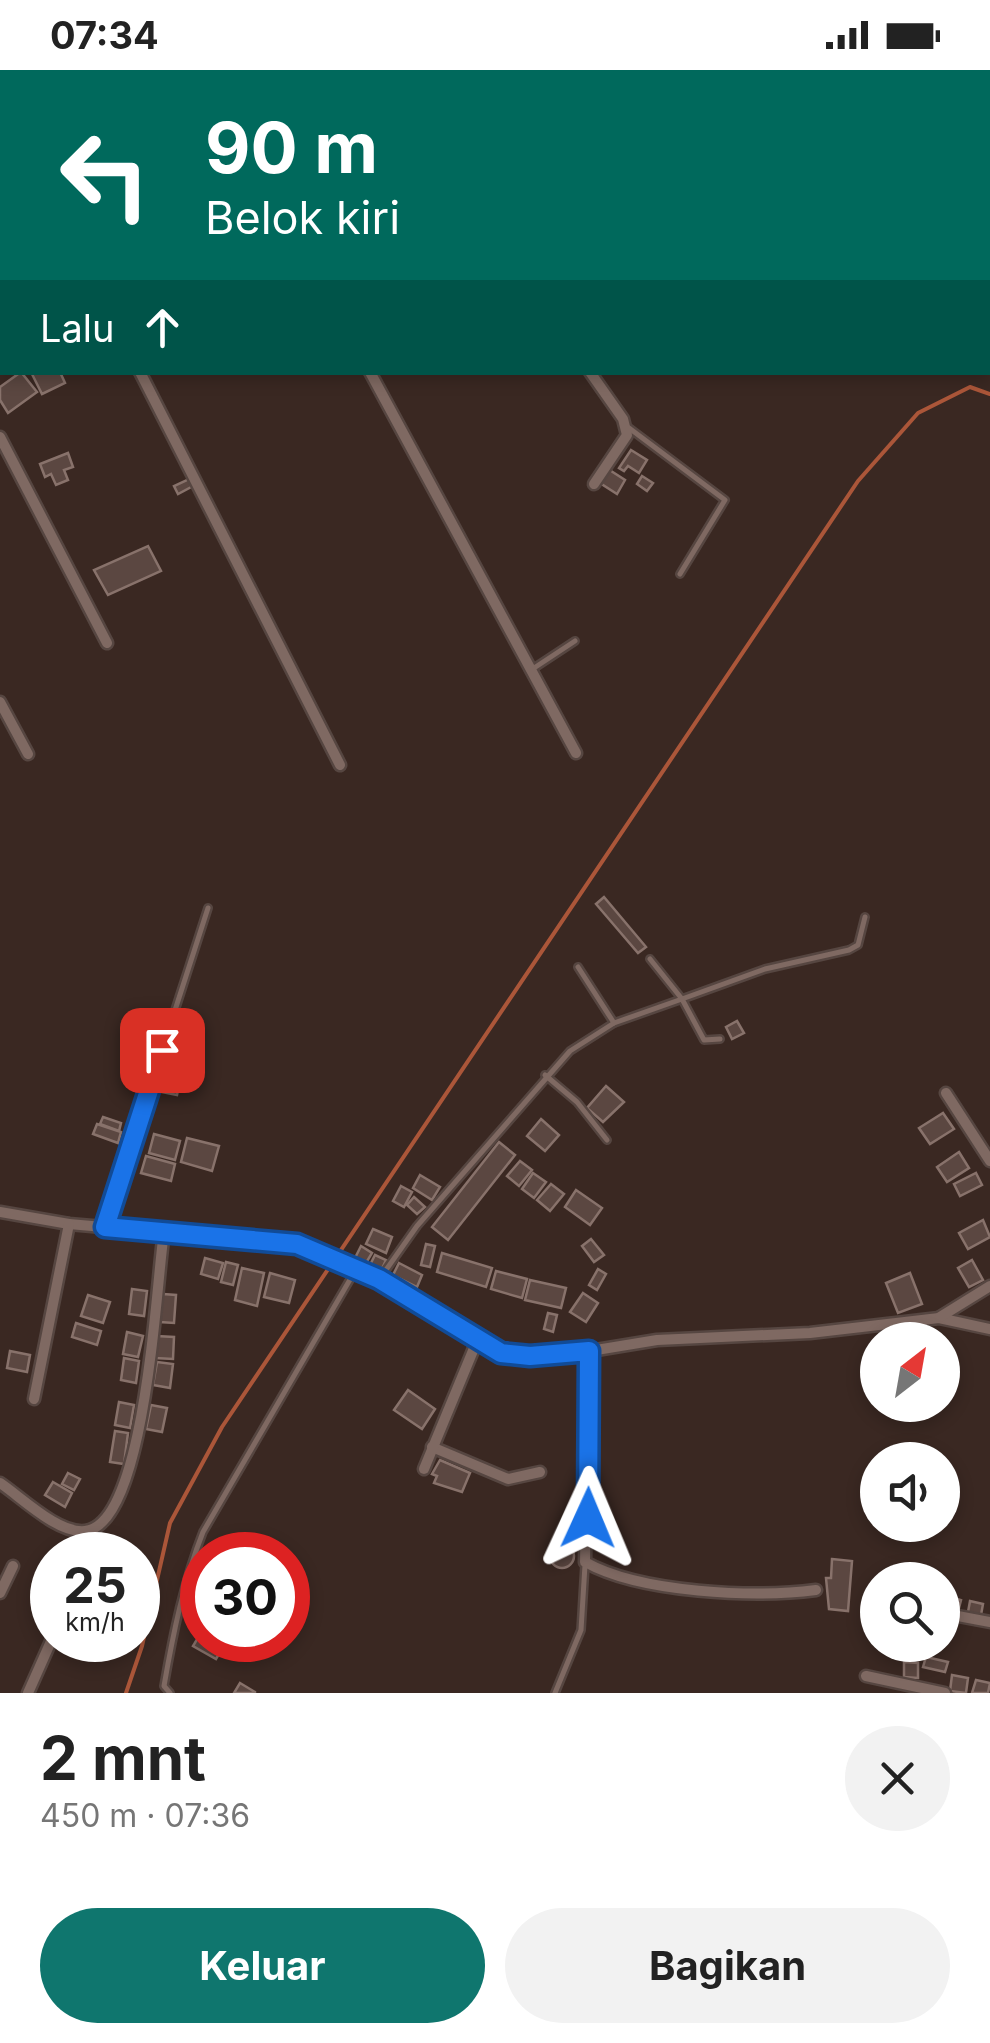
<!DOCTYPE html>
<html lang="id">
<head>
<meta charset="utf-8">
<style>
  :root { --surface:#fff; --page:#f2f2f2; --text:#222; --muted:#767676; --accent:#0f766e }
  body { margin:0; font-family:Inter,sans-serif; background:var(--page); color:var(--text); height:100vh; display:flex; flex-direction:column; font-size:38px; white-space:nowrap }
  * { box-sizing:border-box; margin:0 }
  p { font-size:32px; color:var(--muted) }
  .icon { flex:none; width:55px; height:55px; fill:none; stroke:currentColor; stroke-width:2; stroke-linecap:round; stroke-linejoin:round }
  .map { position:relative; height:1623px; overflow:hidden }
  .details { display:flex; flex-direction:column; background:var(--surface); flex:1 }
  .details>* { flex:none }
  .hud { position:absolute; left:0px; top:0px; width:990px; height:305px; box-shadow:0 5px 15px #0003; background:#00695c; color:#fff; overflow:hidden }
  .needle { width:65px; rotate:31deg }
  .buttons { position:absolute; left:860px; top:1252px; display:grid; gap:20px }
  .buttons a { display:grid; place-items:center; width:100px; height:100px; border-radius:50%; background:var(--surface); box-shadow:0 5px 15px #0003; font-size:50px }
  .speed { position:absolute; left:30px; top:1462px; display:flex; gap:20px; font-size:50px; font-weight:700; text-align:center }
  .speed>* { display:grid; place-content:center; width:130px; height:130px; border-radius:50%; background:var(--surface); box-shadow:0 5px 15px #0003; line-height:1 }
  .speed small { font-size:25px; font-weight:400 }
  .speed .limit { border:15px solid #d22; background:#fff; color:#111 }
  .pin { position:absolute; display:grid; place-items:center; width:85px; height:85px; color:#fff; margin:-42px; border-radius:20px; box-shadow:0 5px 15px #0006 }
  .me { position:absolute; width:110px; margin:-55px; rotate:1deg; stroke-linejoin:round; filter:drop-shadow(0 0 8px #0008) }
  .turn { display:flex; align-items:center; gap:35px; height:210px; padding:0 40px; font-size:45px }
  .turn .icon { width:130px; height:130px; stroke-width:2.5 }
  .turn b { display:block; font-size:70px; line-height:85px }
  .then { display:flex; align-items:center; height:95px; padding:0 40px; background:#0003; gap:20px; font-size:38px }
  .round { display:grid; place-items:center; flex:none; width:105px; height:105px; border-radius:52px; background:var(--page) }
  .head { display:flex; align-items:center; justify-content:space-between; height:170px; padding:0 40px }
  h1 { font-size:60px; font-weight:700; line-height:75px }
  .primary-button { display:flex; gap:20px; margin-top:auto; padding:20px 40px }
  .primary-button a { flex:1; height:115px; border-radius:60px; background:var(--accent); color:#fff; font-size:40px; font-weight:700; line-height:115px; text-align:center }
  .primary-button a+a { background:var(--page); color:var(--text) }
  .status { display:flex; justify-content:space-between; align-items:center; height:70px; padding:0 50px; background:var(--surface); direction:ltr }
  .status svg { height:28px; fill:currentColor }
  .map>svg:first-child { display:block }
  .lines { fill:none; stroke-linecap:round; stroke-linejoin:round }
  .stream { stroke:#ab5639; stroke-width:4 }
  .building { fill:#5b4741; stroke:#88726b; stroke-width:2.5 }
  .service-casing { stroke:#564641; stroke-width:10 }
  .minor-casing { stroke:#564641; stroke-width:15 }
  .tertiary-casing { stroke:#564641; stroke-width:19 }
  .service { stroke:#7f6962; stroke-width:5 }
  .minor { stroke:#7f6962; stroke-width:10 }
  .tertiary { stroke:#7f6962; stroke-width:14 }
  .route-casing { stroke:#114b97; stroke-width:25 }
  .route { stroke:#1a73e8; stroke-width:18 }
</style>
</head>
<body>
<div class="status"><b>07:34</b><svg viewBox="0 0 49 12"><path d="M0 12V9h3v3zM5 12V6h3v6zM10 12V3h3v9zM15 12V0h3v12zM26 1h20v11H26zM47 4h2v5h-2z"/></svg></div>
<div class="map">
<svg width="990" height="1623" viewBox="0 0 990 1623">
  <rect width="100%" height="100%" fill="#3a2822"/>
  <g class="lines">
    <polyline class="stream" points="126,1623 142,1576 170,1453 222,1357 858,411 918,343 970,317 990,324"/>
  </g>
  <g class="building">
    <polygon points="21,302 37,322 8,343 0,330 0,317"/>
    <polygon points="31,302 60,302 65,313 42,324"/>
    <polygon points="631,380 647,390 639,403 628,396 624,401 619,398"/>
    <polygon points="68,383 73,397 64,400 68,410 56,415 51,404 45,407 40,394"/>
    <polygon points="608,399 625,410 617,424 600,413"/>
    <polygon points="642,406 653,413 647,421 637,414"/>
    <polygon points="189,409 193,416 178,424 174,416"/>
    <polygon points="148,476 161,501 108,525 94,500"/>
    <polygon points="604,827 646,877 638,883 596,834"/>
    <polygon points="737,951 744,963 732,969 726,957"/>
    <polygon points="162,1002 181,1006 177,1025 157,1021"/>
    <polygon points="606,1016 624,1032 603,1052 587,1038"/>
    <polygon points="943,1043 954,1059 930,1074 919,1058"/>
    <polygon points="103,1047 121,1053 119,1061 100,1054"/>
    <polygon points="541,1049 559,1065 545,1081 527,1066"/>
    <polygon points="97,1054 121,1062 118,1073 93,1064"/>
    <polygon points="154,1064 180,1071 175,1090 149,1083"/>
    <polygon points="187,1068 219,1076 212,1101 181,1092"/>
    <polygon points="499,1072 515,1085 448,1170 432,1157"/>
    <polygon points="959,1082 969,1098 947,1112 937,1097"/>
    <polygon points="146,1086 175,1094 171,1111 141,1103"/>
    <polygon points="520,1091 532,1100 519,1116 507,1106"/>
    <polygon points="533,1103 546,1112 534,1128 522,1119"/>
    <polygon points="976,1103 982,1115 960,1126 954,1114"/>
    <polygon points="420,1105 440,1117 432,1130 413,1118"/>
    <polygon points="551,1114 564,1124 550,1141 537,1130"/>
    <polygon points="401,1116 412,1122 404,1137 393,1131"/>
    <polygon points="576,1120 602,1138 590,1155 565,1137"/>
    <polygon points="414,1127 425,1137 417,1144 407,1135"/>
    <polygon points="983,1150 990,1167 968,1179 959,1163"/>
    <polygon points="373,1159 392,1167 386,1183 366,1174"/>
    <polygon points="591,1169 604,1185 594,1192 582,1176"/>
    <polygon points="426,1174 435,1176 430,1197 421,1195"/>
    <polygon points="361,1176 372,1183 363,1198 353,1192"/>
    <polygon points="442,1183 492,1198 486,1217 437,1202"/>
    <polygon points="375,1185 386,1190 379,1205 368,1199"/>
    <polygon points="205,1188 223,1193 218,1209 201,1204"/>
    <polygon points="972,1190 983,1210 969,1217 958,1198"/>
    <polygon points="226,1192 238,1195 233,1215 221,1212"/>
    <polygon points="399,1193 422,1205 417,1217 393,1205"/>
    <polygon points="242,1198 264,1203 257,1236 235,1230"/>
    <polygon points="598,1199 606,1204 597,1220 589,1215"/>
    <polygon points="496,1201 527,1209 522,1228 491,1219"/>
    <polygon points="270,1203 295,1210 289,1233 264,1227"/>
    <polygon points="910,1203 922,1234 898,1243 886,1213"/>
    <polygon points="530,1210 566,1218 561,1238 525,1230"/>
    <polygon points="132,1219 147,1221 144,1246 129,1244"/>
    <polygon points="583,1223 598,1233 586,1252 570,1242"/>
    <polygon points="163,1224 176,1225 174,1253 160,1252"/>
    <polygon points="88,1225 110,1232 103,1253 81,1246"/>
    <polygon points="548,1243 557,1245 553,1262 544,1259"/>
    <polygon points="76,1253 101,1261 97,1275 72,1267"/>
    <polygon points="127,1262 143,1266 138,1287 123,1284"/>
    <polygon points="156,1266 174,1267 173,1289 155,1288"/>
    <polygon points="10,1281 30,1285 27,1302 7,1298"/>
    <polygon points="124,1288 139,1291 136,1313 121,1310"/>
    <polygon points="157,1292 173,1294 170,1318 153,1315"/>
    <polygon points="408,1320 435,1339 422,1359 394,1340"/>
    <polygon points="119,1332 134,1335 130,1358 115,1355"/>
    <polygon points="151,1335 167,1338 162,1362 146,1359"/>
    <polygon points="115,1361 128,1363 124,1394 110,1392"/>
    <polygon points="440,1390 470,1403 462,1422 434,1413 437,1406 432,1404"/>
    <polygon points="68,1403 80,1409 74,1420 62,1414"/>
    <polygon points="53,1412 72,1423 65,1437 45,1425"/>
    <circle cx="562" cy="1486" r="12"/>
    <polygon points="832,1489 852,1491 848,1541 829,1539 826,1508 831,1508"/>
    <polygon points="947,1526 961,1530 959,1538 945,1534"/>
    <polygon points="970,1531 983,1534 981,1545 968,1542"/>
    <polygon points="202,1561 202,1570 225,1574 216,1589 193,1576"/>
    <polygon points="926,1587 948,1592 945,1602 923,1597"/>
    <polygon points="904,1592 918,1593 918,1608 904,1607"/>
    <polygon points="952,1605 968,1608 966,1623 950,1621"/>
    <polygon points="976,1610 990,1613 988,1623 972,1623"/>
    <polygon points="240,1613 255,1622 255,1623 234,1623"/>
  </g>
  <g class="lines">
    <defs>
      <g id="service">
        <polyline points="629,358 725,430 680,504"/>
        <polyline points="531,600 575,571"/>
        <polyline points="578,897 614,953"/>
        <polyline points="720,969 704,970 682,929 765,899 849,880 858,875 865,847"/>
        <polyline points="545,1005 577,1032 607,1070"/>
        <polyline points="106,1154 208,838"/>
        <polyline points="381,1207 417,1156 570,981 614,953 682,929 650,889"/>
        <path d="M 170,1623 L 164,1616 C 173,1564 184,1510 203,1462 L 355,1201"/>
        <polyline points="555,1623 581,1560 585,1495"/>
      </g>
      <g id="minor">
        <polyline points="375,0 377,2"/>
        <polyline points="517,0 519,2"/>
        <polyline points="305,2 309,0"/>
        <polyline points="884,2 887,0"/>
        <polyline points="0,76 2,79"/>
        <polyline points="988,125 990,123"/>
        <polyline points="140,302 340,695"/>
        <polyline points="370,302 576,683"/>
        <polyline points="590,302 623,349 627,365 594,414"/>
        <polyline points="0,367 107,573"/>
        <polyline points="0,632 28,684"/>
        <polyline points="946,1023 990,1091"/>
        <polyline points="0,1142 69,1154 297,1174 379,1209 501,1283 566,1285 657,1270 810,1263 939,1248 990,1259"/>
        <polyline points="940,1247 990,1216"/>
        <path d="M 589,1281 L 585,1492 C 640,1523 755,1528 816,1520"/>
        <polyline points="34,1329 69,1154"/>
        <polyline points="432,1377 508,1409 540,1402"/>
        <polyline points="424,1399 477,1271"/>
        <path d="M 0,1413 C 21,1427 58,1464 85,1461 C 146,1455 156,1213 164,1162"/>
        <polyline points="0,1523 13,1496"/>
        <polyline points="942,1543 990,1552"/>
        <polyline points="866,1606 945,1623"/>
        <polyline points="28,1623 52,1569"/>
      </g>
      <g id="tertiary">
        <polyline points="95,2 98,0"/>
        <polyline points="0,65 2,64"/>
      </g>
    </defs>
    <use href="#service" class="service-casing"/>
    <use href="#minor" class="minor-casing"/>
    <use href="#tertiary" class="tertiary-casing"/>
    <use href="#service" class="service"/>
    <use href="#minor" class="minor"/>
    <use href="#tertiary" class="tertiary"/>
  </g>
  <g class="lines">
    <defs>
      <polyline id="route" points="162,980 105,1157 297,1174 379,1209 501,1283 530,1286 589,1281 588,1448"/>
    </defs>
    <use href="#route" class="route-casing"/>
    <use href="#route" class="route"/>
  </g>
</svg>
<div class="buttons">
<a><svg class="needle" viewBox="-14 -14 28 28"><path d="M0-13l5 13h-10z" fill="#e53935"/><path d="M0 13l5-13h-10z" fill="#767676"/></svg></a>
<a><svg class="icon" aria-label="sound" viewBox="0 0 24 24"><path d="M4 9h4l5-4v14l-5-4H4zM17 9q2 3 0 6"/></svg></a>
<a><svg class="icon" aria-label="search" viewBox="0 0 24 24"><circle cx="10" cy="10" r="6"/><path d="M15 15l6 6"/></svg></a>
</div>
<div class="speed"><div>25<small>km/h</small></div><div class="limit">30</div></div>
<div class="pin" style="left:162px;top:980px;background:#d93025"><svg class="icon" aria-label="arrive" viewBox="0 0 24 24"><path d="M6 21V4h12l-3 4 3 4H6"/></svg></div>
<svg class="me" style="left:588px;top:1448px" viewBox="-20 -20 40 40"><path d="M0-17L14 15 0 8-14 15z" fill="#1a73e8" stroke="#fff" stroke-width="4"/></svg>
<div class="hud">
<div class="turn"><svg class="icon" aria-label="left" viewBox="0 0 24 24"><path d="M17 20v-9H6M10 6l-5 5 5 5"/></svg><div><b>90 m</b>Belok kiri</div></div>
<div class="then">Lalu<svg class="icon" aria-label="ahead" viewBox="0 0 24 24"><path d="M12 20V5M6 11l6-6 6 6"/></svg></div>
</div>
</div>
<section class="details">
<div class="head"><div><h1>2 mnt</h1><p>450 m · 07:36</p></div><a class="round"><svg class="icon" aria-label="close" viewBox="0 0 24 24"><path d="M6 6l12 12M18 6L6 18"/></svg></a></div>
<div class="primary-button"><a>Keluar</a><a>Bagikan</a></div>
</section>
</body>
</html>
